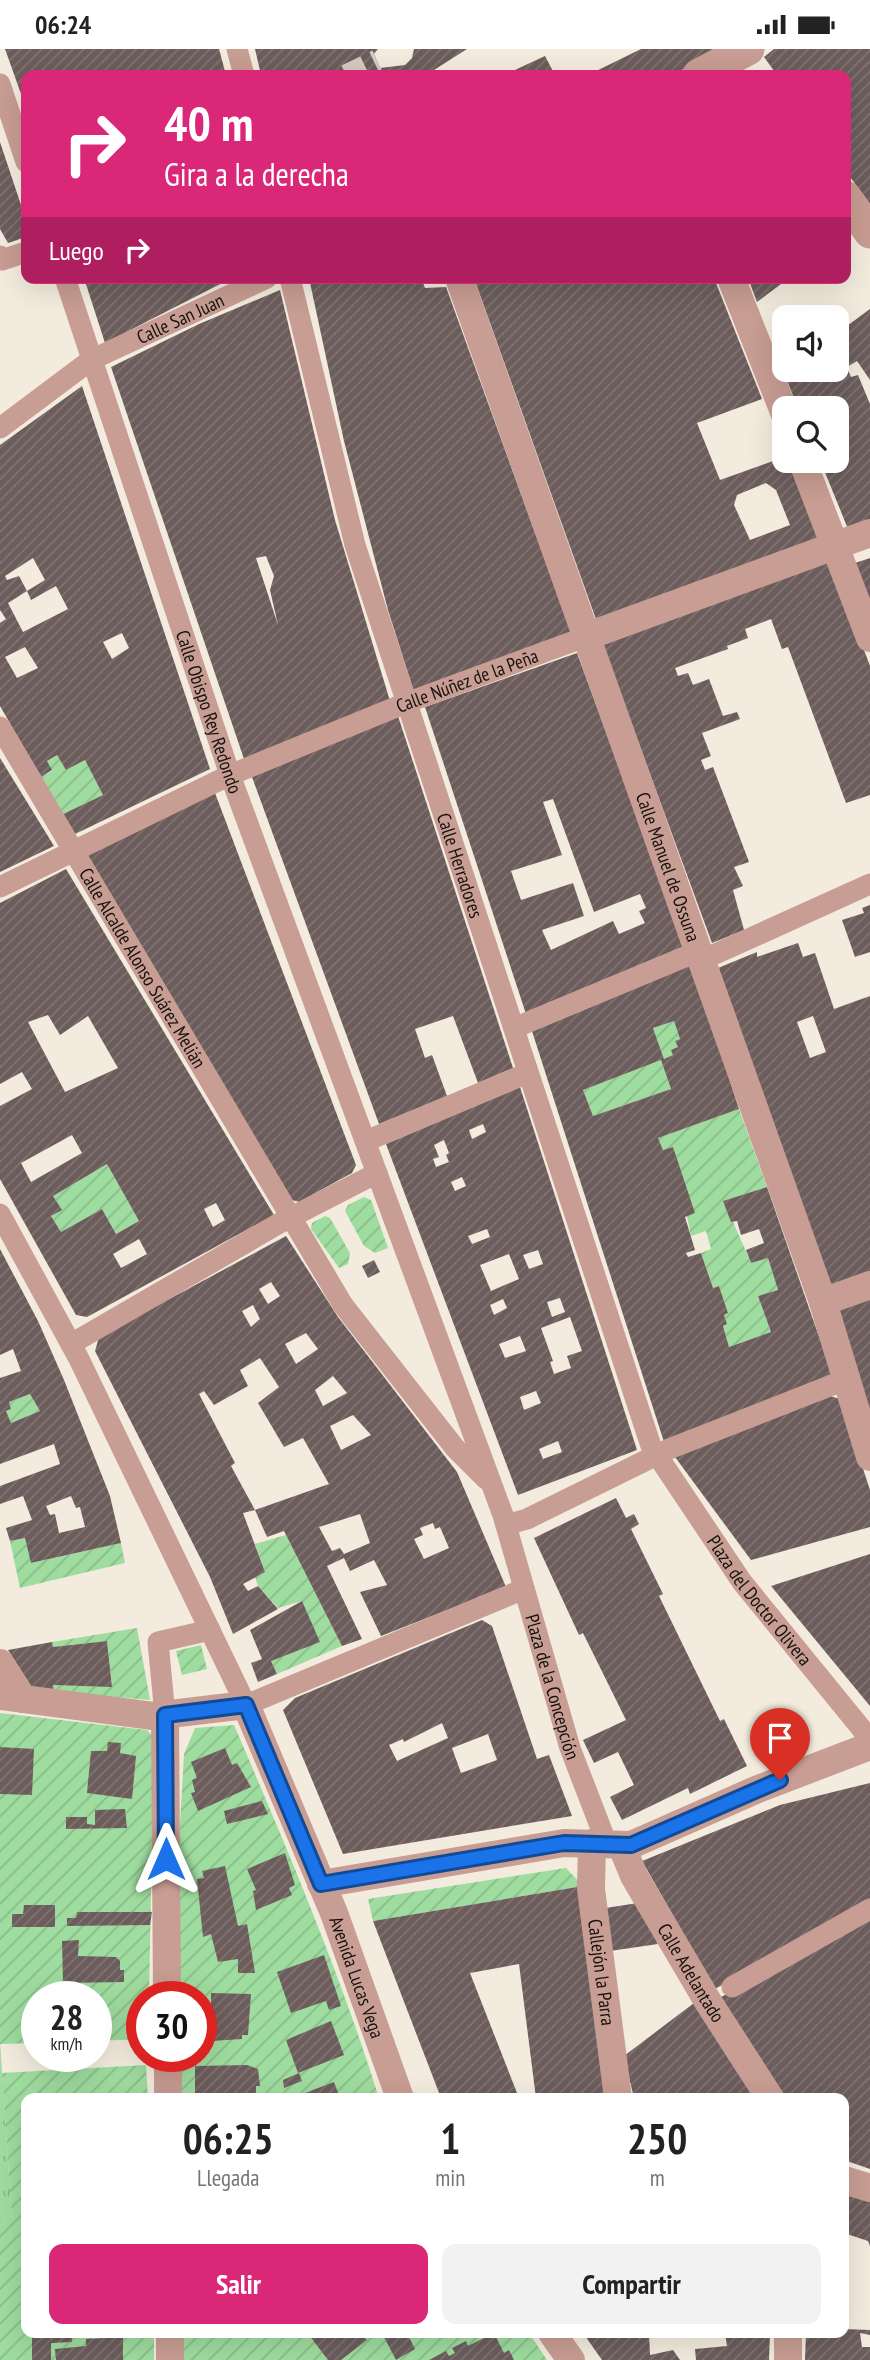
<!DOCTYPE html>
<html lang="es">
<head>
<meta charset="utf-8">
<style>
  :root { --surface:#fff; --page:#f2f2f2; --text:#222; --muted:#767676; --accent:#db2777 }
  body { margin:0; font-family:"PT Sans Narrow",sans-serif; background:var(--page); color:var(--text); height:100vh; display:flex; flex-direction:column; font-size:26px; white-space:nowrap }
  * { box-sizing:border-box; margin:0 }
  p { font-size:23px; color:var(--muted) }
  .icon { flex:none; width:38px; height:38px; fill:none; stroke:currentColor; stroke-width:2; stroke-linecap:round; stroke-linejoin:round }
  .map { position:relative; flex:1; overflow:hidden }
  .drawer { position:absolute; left:21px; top:2044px; width:828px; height:245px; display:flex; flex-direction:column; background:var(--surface); border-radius:14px; box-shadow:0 7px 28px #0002 }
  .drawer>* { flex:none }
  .hud { position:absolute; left:21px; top:21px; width:830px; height:214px; border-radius:14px; box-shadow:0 7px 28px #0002; background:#db2777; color:#fff; overflow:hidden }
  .controls { position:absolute; left:772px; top:256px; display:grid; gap:14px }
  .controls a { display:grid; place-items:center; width:77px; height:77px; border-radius:14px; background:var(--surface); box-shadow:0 7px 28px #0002; font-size:35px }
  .speed { position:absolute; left:21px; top:1932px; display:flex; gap:14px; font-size:35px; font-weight:700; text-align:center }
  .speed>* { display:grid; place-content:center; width:91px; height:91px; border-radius:50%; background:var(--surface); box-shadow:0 7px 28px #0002; line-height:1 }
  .speed small { font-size:18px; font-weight:400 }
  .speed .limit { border:10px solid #d22; background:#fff; color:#111 }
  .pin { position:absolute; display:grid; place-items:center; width:60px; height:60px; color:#fff; margin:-72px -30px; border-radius:50% 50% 50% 0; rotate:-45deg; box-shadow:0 0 7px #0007 }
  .pin .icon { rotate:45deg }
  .me { position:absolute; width:77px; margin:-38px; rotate:0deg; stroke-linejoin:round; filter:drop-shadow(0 0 5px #0008) }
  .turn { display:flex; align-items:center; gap:24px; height:147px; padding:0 28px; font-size:32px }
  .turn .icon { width:91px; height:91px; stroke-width:2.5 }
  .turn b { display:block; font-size:49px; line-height:60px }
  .then { display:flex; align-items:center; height:66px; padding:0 28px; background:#0003; gap:14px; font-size:26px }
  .eta { display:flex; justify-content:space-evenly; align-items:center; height:119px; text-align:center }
  .eta b { font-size:42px; font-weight:800; line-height:49px }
  .action { display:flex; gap:14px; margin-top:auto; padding:14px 28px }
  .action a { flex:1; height:80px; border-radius:14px; background:var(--accent); color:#fff; font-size:28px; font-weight:800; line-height:80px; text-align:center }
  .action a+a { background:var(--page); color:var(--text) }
  .status { display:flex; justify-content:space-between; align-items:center; height:49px; padding:0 35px; background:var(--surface); direction:ltr }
  .status svg { height:19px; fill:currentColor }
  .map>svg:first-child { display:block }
  .grass { fill:url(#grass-tufts) }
  .garden { fill:url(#garden-furrows) }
  .building { fill:url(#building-hatch); fill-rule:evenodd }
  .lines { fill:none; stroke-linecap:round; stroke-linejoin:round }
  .pedestrian-tunnel { stroke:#d2cbbf; stroke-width:21; stroke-dasharray:21 10; stroke-linecap:butt }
  .pedestrian { stroke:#c89d93; stroke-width:21 }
  .minor { stroke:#c89d93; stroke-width:28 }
  .tertiary { stroke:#c89d93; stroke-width:33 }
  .route-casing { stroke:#114b97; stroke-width:18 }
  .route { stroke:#1a73e8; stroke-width:12 }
  .labels { text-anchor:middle; stroke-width:7; stroke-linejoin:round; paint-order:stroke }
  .street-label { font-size:19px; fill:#15120e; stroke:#fff }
</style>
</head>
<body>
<div class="status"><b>06:24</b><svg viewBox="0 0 49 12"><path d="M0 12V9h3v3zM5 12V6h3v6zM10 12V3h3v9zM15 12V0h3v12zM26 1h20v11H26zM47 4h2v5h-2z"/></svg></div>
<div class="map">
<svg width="870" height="2311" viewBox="0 0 870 2311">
  <defs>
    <pattern id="grass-tufts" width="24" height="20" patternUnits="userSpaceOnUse" patternTransform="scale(1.75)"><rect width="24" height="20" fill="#9fdc9f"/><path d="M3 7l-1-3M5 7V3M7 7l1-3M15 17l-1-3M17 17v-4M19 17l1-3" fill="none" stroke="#88bc88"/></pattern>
    <pattern id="garden-furrows" width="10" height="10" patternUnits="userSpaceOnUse" patternTransform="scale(1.75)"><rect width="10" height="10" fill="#9fdc9f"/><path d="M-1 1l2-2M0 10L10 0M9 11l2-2" fill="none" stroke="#88bc88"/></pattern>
    <pattern id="building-hatch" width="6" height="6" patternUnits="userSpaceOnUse" patternTransform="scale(1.75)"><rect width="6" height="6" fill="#6c5d5c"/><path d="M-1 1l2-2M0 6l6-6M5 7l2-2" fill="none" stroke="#7f7473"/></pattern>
  </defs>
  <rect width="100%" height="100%" fill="#f3ecde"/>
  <polygon class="grass" points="0,1992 12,2170 0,2170"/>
  <g class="garden">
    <polygon points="57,706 66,721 85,711 103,746 61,766 41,728 52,722 47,712"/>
    <polygon points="674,972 680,990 675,992 678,998 673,1006 664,1010 653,979"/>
    <polygon points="661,1011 671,1040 593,1067 583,1041"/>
    <polygon points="739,1060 767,1138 724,1152 751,1214 768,1209 778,1241 758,1247 771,1283 729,1298 723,1277 727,1275 724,1266 728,1264 719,1237 713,1239 701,1204 711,1200 706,1182 691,1187 673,1098 663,1101 658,1089"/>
    <polygon points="107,1115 139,1172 116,1185 102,1160 61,1183 51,1167 61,1161 53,1147"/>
    <polygon points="364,1148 371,1151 388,1199 375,1204 364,1197 345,1162 348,1156"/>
    <polygon points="325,1167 330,1169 350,1204 348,1215 339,1219 311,1180 312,1174"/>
    <polygon points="30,1345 40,1362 11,1374 6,1362 11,1360 9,1353"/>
    <polygon points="286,1486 342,1597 277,1625 271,1612 302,1552 278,1559 258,1537 255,1528 265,1523 255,1495"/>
    <polygon points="25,1489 32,1514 121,1494 125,1514 20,1539 10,1492"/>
    <polygon points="137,1579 150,1651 54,1643 53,1636 112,1637 107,1592 53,1598 52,1593"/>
    <polygon points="201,1596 207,1620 182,1626 176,1602"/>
    <polygon points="0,1664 147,1681 154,1689 149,1948 142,1948 142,1990 96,1992 96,1948 37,1948 37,1994 0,1995"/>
    <path d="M 234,1676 C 287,1799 339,1921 379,2049 L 180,2049 L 179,2007 L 201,2007 L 201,1948 L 179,1948 L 177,1827 L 184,1705 L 195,1679 Z"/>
    <polygon points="566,1819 583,1837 373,1872 368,1850"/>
    <polygon points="146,2016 148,2049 26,2049 26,2284 154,2284 154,2311 0,2311 0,2170 12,2170 2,2024"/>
    <polygon points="183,2284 529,2284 547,2311 184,2311"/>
  </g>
  <g class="building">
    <polygon points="5,0 219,0 226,26 26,26 26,59"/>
    <polygon points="255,0 378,0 374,5 380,19 405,16 412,9 414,0 467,0 434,21 437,26 261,26"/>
    <polygon points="641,0 712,0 713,2 708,9 671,26 588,26"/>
    <polygon points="774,0 870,0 870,155 845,121 845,26 777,26 764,8"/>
    <polygon points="545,7 555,26 504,26"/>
    <polygon points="0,93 26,171 26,188 8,194 0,180"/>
    <polygon points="84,229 232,229 105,294"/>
    <polygon points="309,229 421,229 425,239 446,238 572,586 415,646 388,561 344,392"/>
    <path d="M 474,229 L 714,229 L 762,350 L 697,374 L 720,431 L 784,408 L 784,411 L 790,411 L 819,491 L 597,573 ZM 766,434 L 776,441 L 790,476 L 750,491 L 734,456 L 737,446 Z"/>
    <polygon points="748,229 789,229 757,253"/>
    <path d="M 280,241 L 335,471 L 390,652 L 244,710 L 111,318 L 199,275 ZM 266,507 L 274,527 L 270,541 L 278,576 L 256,509 Z"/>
    <polygon points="870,260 870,331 857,312 847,318 851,328 858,326 870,355 870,472 848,480 820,411 836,411 836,359 798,359 784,324 788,320 836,320 836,285"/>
    <path d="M 82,337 L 210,720 L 73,786 L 61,766 L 103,746 L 85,711 L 66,721 L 57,706 L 47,712 L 52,721 L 41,728 L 0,657 L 0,574 L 6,570 L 0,561 L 0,396 ZM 33,509 L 45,531 L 27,542 L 31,551 L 56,537 L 68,560 L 23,583 L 8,554 L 27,542 L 19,527 L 7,531 L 5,527 ZM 122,584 L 129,599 L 112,610 L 103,593 ZM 25,598 L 38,619 L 17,629 L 5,608 Z"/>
    <polygon points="870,509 870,561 852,515"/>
    <polygon points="830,510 870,617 870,746 846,754 788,598 782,600 771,570 745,580 748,589 727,597 728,600 675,619 678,627 688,624 693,636 709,630 723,667 737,663 740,670 702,684 711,707 701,711 705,721 713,718 749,813 734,818 743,837 733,841 744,881 712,894 602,594"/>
    <path d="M 577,604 L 686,901 L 527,968 L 425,658 ZM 553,750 L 594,863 L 640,845 L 646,859 L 639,862 L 645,874 L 619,885 L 613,872 L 551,901 L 542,881 L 584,867 L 573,834 L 521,851 L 511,822 L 562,806 L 543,753 Z"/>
    <polygon points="398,667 513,1019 478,1034 453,967 415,980 425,1009 432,1006 447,1047 379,1075 252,728"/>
    <polygon points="0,709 54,797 0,823"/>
    <polygon points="215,744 356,1116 352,1124 299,1153 289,1150 87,807"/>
    <path d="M 66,820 L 274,1166 L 87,1268 L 76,1266 L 0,1130 L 0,1057 L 32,1040 L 22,1023 L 0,1035 L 0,854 ZM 48,966 L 60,986 L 88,967 L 118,1019 L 65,1043 L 28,973 ZM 72,1086 L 82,1104 L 31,1133 L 21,1114 ZM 107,1115 L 139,1172 L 116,1185 L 102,1160 L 61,1183 L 51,1167 L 62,1161 L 53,1147 ZM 216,1154 L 225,1171 L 213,1178 L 204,1160 ZM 139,1190 L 147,1205 L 121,1219 L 113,1205 Z"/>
    <polygon points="870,856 870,903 855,908 842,871 864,864 862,859"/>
    <path d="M 798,894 L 803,908 L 815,904 L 834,960 L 870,947 L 870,1224 L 835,1236 L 827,1233 L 718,919 L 757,903 L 757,908 ZM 813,967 L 826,1003 L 810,1009 L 797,973 Z"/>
    <path d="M 691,912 L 739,1060 L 658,1089 L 663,1101 L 673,1098 L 695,1164 L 685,1168 L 695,1201 L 686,1204 L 688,1208 L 701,1204 L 713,1239 L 719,1237 L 728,1264 L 724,1266 L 727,1275 L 723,1277 L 729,1298 L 771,1283 L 758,1247 L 778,1241 L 768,1209 L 751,1214 L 746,1201 L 764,1194 L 759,1180 L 741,1186 L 737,1172 L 731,1173 L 723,1152 L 767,1138 L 832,1325 L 664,1393 L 531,979 ZM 674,972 L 680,990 L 675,992 L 678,998 L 671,1001 L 673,1006 L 664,1010 L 653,979 ZM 661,1011 L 671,1040 L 593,1067 L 583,1041 Z"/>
    <path d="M 520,1038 L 637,1401 L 518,1446 L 386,1095 ZM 483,1075 L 486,1083 L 472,1090 L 469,1081 ZM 444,1091 L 449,1104 L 446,1106 L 449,1113 L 436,1118 L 433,1110 L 439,1108 L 434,1096 ZM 462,1128 L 466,1137 L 455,1142 L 451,1133 ZM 487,1180 L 490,1188 L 472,1195 L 468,1187 ZM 538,1201 L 543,1215 L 529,1220 L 523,1206 ZM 509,1205 L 519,1230 L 491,1242 L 480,1216 ZM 560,1249 L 565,1263 L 552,1268 L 547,1253 ZM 503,1250 L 507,1259 L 494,1266 L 490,1256 ZM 570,1268 L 582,1302 L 567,1307 L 571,1319 L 554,1325 L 550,1313 L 553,1312 L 541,1279 ZM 520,1287 L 526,1302 L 505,1309 L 499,1295 ZM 536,1342 L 541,1354 L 524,1361 L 520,1348 ZM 558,1392 L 562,1403 L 543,1410 L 539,1400 Z"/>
    <path d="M 286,1187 L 338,1268 L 457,1423 L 506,1538 L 381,1587 L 360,1543 L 387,1536 L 374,1511 L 350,1522 L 344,1509 L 327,1517 L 362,1590 L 342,1597 L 284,1482 L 267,1488 L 255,1461 L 329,1435 L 303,1389 L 284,1398 L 258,1354 L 279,1338 L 260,1309 L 240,1321 L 248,1337 L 214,1356 L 204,1342 L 199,1345 L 235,1414 L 231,1417 L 255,1461 L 243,1464 L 265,1523 L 243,1535 L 248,1542 L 258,1537 L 278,1560 L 233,1585 L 210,1528 L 95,1302 L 99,1288 ZM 271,1233 L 280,1247 L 268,1255 L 259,1240 ZM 253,1256 L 260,1270 L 251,1278 L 242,1262 ZM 306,1284 L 318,1300 L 296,1315 L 285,1295 ZM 333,1327 L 347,1344 L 323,1357 L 315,1341 ZM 353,1366 L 371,1386 L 341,1401 L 330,1377 ZM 360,1465 L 370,1494 L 344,1505 L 340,1499 L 332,1502 L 319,1478 ZM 433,1474 L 435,1480 L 440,1478 L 449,1499 L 424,1510 L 414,1490 L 423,1486 L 420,1479 Z"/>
    <path d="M 0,1200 L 38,1272 L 64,1331 L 110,1447 L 121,1494 L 31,1514 L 25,1489 L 10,1492 L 6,1479 L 32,1471 L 23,1447 L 0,1455 L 0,1437 L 60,1415 L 54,1395 L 0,1415 L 0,1329 L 21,1322 L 13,1300 L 0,1306 ZM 30,1345 L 40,1362 L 11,1374 L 6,1362 L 11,1360 L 9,1353 ZM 71,1447 L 76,1459 L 80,1458 L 85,1478 L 59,1484 L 55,1465 L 50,1466 L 46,1457 Z"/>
    <polygon points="374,1211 380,1223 368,1229 362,1217"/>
    <polygon points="870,1246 870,1367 834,1259"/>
    <polygon points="830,1347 840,1350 870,1441 870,1478 751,1511 675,1408"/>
    <polygon points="616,1449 626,1469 634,1465 639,1475 631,1480 663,1545 659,1547 720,1672 724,1670 747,1717 690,1745 688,1739 622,1771 610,1748 634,1736 618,1703 594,1714 583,1691 626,1671 583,1584 579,1586 534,1489"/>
    <polygon points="870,1505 870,1657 771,1537"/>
    <polygon points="302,1552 320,1593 271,1612 277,1625 258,1633 251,1614 262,1610 250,1581"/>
    <path d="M 482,1571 L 492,1577 L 537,1710 L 549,1706 L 572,1767 L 343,1805 L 283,1661 L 295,1649 ZM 442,1674 L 448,1689 L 397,1712 L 389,1696 L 403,1690 L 404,1693 ZM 488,1685 L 497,1711 L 461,1724 L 452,1699 Z"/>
    <polygon points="107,1592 112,1638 53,1636 54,1643 33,1640 8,1601 52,1593 53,1598"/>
    <polygon points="108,1693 121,1694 120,1704 136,1707 132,1750 87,1744 91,1702 107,1702"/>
    <polygon points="0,1698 34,1700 32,1746 0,1745"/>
    <polygon points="225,1699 232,1716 237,1714 251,1738 198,1762 191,1744 195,1743 192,1731 197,1729 191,1713"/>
    <polygon points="870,1734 870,1853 715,1940 642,1812 780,1756"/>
    <polygon points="262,1752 268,1765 227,1775 224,1762"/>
    <polygon points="125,1760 127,1779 66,1780 66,1768 87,1768 87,1775 95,1776 95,1761"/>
    <polygon points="285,1804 295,1836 289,1839 292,1846 256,1861 253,1842 256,1841 247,1820"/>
    <polygon points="225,1817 238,1877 247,1875 255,1924 238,1924 238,1910 218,1913 211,1885 203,1888 197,1830 204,1829 202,1822"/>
    <polygon points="583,1837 609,2049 536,2049 519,1915 470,1924 519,2049 441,2049 373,1872"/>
    <polygon points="638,1854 658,1895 603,1903 599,1860"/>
    <polygon points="24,1856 55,1856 55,1878 12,1878 12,1865 23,1865"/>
    <polygon points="77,1863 152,1863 150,1876 67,1877 67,1869 76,1869"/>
    <polygon points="870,1870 870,2120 844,2111 844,2049 786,2049 721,1948"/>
    <polygon points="79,1891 78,1907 116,1908 120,1912 120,1921 124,1921 124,1933 63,1934 62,1892"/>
    <polygon points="324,1906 341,1957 329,1961 326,1952 291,1964 277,1923"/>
    <polygon points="211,1944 251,1945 248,1986 242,1986 242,1990 211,1992"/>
    <polygon points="694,1954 755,2049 634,2049 624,2007"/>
    <polygon points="331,1972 344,2006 298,2024 286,1991"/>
    <polygon points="247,2016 258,2020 260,2037 256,2037 256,2049 195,2049 195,2017"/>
    <polygon points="299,2024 302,2032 284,2039 283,2031"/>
    <polygon points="334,2033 340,2049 298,2049 297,2047"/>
    <polygon points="844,2140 870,2149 870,2197 868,2192 844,2184"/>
    <polygon points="844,2280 870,2281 870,2286 860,2284 862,2298 870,2298 870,2311 805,2311 806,2284 844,2284"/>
    <polygon points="32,2284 72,2284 72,2293 51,2294 51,2311 32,2311"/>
    <polygon points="312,2284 361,2284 367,2291 341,2311 328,2311 309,2286"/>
    <polygon points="391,2284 407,2284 415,2300 396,2311 384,2288"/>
    <polygon points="494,2284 504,2304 509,2301 514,2311 429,2311 446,2302 449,2307 455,2304 452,2299 466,2292 468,2297"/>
    <polygon points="583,2284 649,2284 650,2306 673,2301 680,2311 602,2311"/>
    <polygon points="725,2284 770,2284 769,2311 696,2311 695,2300 727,2297"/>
    <polygon points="123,2288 123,2311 56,2311 55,2300 86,2297 86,2290"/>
  </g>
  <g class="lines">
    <polyline class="pedestrian-tunnel" points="346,26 377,11"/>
    <g class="pedestrian">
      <polyline points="237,0 244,26"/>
      <polyline points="0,35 26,113"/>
      <polyline points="0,207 2,211 26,203"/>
      <path id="s1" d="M 65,229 L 230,726 L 503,1466 L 570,1699 L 607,1795"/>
      <path id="s2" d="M 290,229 L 355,496 L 651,1397 L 742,1533 L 870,1690"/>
      <path id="s3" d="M 0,379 L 91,311 L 267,229"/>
      <path id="s4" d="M 0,678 L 343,1256 L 455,1399 L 486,1430"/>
      <path id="s5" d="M 0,838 L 230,726 L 406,654 L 585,588"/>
      <polyline points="702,911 870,835"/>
      <polyline points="514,979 699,902"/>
      <polyline points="366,1092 528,1024"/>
      <polyline points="0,1165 79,1310 246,1656 524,1540"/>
      <polyline points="71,1295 278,1175 377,1124"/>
      <polyline points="506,1476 527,1470 669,1400 845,1331"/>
      <polyline points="165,1666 158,1593 210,1581"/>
      <polyline points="732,1938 870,1860"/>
    </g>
    <g class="minor">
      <path id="s6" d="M 459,229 L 823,1253 L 870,1408"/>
      <polyline points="731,229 784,363"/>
      <polyline points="802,411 870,589"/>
      <polyline points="585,588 870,484"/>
      <polyline points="823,1253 870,1236"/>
      <polyline points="0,1614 23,1650"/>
      <path id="s7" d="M 0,1647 L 153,1667 L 246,1656 L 334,1864 L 400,2049"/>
      <polyline points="165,1666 167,1948"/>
      <path id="s8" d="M 592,1794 L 591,1840 L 618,2049"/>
      <path id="s9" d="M 631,1796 L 625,1805 L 634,1827 L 707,1951 L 770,2049"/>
      <polyline points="321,1835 564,1794 631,1796 758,1740 870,1697"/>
      <polyline points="168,2007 168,2049"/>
      <polyline points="844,2131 870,2139"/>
      <polyline points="170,2284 170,2311"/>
      <polyline points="552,2284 571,2311"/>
      <polyline points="788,2311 788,2284"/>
    </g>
    <g class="tertiary">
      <polyline points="699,26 748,0"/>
      <polyline points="845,148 870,183"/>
    </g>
  </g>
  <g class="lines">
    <defs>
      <polyline id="route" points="166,1810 165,1666 246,1656 321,1835 564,1794 631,1796 780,1731"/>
    </defs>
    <use href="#route" class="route-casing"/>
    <use href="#route" class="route"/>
  </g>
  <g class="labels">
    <g class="street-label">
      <text dy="7" stroke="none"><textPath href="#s3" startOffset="212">Calle San Juan</textPath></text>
      <text dy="7" stroke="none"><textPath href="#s5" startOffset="511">Calle Núñez de la Peña</textPath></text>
      <text dy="7" stroke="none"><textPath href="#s1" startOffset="457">Calle Obispo Rey Redondo</textPath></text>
      <text dy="7" stroke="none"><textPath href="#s2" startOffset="612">Calle Herradores</textPath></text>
      <text dy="7" stroke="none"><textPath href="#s6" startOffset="625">Calle Manuel de Ossuna</textPath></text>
      <text dy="7" stroke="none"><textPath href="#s4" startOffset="280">Calle Alcalde Alonso Suárez Melián</textPath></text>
      <text dy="7" stroke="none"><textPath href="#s2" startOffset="1412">Plaza del Doctor Olivera</textPath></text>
      <text dy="7" stroke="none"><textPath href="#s1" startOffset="1491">Plaza de la Concepción</textPath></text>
      <text dy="7" stroke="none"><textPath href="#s8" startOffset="130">Callejón la Parra</textPath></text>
      <text dy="7" stroke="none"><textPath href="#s9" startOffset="147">Calle Adelantado</textPath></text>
      <text dy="7" stroke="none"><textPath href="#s7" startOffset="542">Avenida Lucas Vega</textPath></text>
    </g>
  </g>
</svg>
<div class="controls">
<a><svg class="icon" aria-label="sound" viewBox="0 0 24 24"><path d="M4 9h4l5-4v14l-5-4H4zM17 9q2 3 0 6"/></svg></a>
<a><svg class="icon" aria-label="search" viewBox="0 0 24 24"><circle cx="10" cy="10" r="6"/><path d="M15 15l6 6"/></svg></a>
</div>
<div class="speed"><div>28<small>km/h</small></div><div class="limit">30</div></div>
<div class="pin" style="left:780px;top:1731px;background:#d93025"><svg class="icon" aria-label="arrive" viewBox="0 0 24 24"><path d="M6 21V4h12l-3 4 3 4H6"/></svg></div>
<svg class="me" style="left:166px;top:1810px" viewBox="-20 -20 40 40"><path d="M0-17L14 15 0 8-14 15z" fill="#1a73e8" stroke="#fff" stroke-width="4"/></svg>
<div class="hud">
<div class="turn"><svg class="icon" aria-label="right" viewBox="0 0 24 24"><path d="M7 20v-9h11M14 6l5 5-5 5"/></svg><div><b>40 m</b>Gira a la derecha</div></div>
<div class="then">Luego<svg class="icon" aria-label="right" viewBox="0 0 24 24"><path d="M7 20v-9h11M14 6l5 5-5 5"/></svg></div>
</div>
<section class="drawer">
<div class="eta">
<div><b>06:25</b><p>Llegada</p></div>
<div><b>1</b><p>min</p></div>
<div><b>250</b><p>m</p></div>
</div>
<div class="action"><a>Salir</a><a>Compartir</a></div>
</section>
</div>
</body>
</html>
